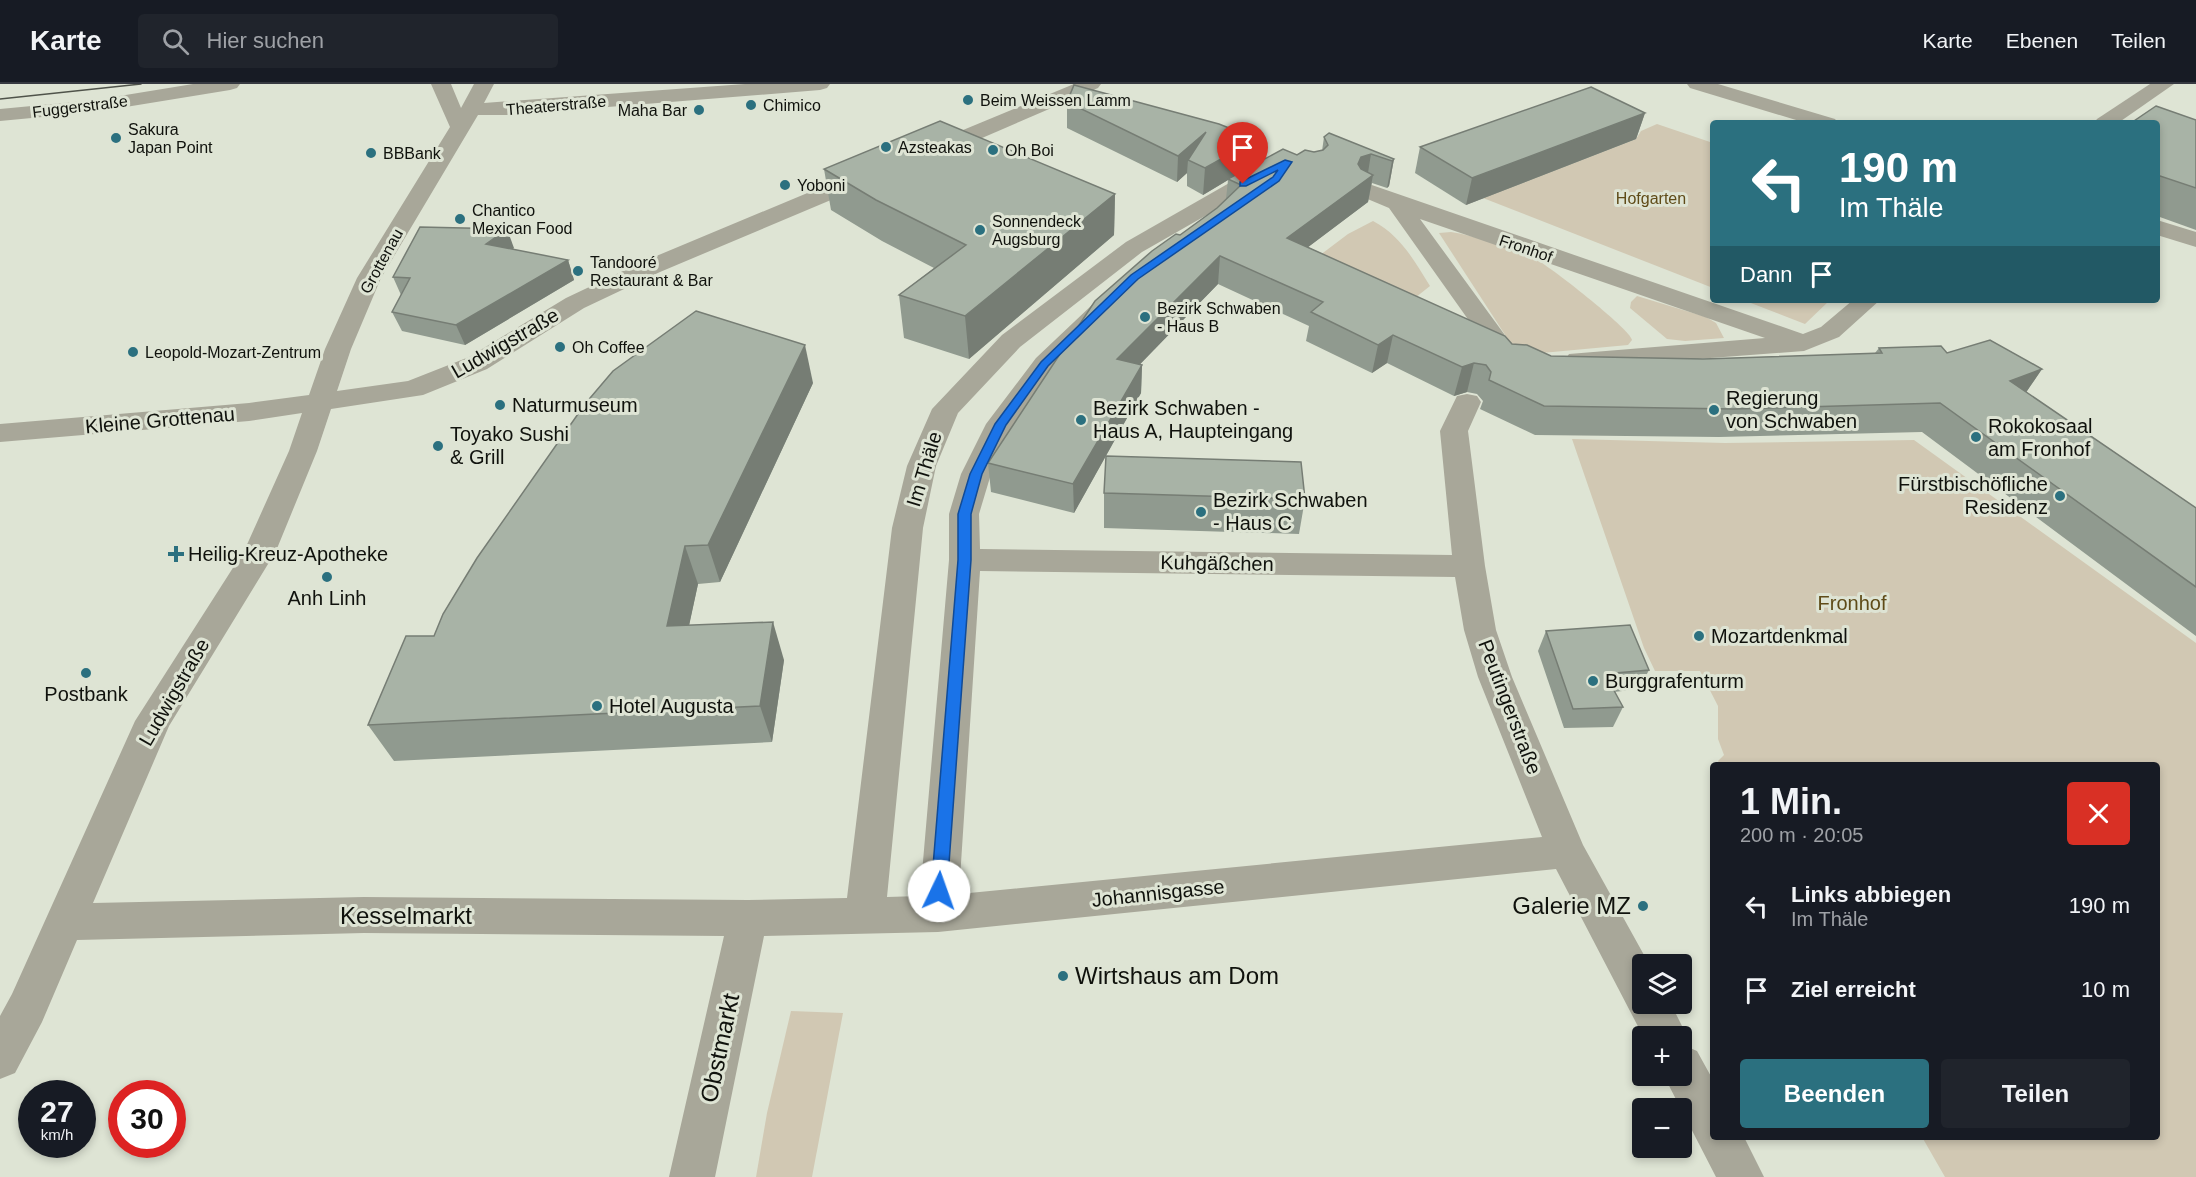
<!DOCTYPE html>
<html lang="de">
<head>
<meta charset="utf-8">
<style>
  :root { --surface:#171b24; --page:#20242c; --text:#f1f3f6; --muted:#9ea1a6; --line:#363941; --accent:#2b707f }
  body { margin:0; font-family:Arial,sans-serif; background:var(--page); color:var(--text); height:100vh; display:flex; flex-direction:column; font-size:22px; white-space:nowrap }
  * { box-sizing:border-box; margin:0 }
  p { font-size:20px; color:var(--muted) }
  .icon { flex:none; width:33px; height:33px; fill:none; stroke:currentColor; stroke-width:2; stroke-linecap:round; stroke-linejoin:round }
  .map { position:relative; flex:1; overflow:hidden }
  .panel { position:absolute; left:1710px; top:678px; width:450px; height:378px; display:flex; flex-direction:column; background:var(--surface); border-radius:6px; box-shadow:0 3px 9px #0003 }
  .panel>* { flex:none }
  .guide { position:absolute; left:1710px; top:36px; width:450px; height:183px; border-radius:6px; box-shadow:0 3px 9px #0003; background:#2b707f; color:#fff; overflow:hidden }
  .controls { position:absolute; left:1632px; top:870px; display:grid; gap:12px }
  .controls a { display:grid; place-items:center; width:60px; height:60px; border-radius:6px; background:var(--surface); box-shadow:0 3px 9px #0003; font-size:30px }
  .speed { position:absolute; left:18px; top:996px; display:flex; gap:12px; font-size:30px; font-weight:700; text-align:center }
  .speed>* { display:grid; place-content:center; width:78px; height:78px; border-radius:50%; background:var(--surface); box-shadow:0 3px 9px #0003; line-height:1 }
  .speed small { font-size:15px; font-weight:400 }
  .speed .limit { border:9px solid #d22; background:#fff; color:#111 }
  .pin { position:absolute; display:grid; place-items:center; width:51px; height:51px; color:#fff; margin:-62px -26px; border-radius:50% 50% 50% 0; rotate:-45deg; box-shadow:0 0 6px #0007 }
  .pin .icon { rotate:45deg }
  .me { position:absolute; width:66px; margin:-33px; rotate:3deg; stroke-linejoin:round; filter:drop-shadow(0 0 4px #0008) }
  .turn { display:flex; align-items:center; gap:21px; height:126px; padding:0 30px; font-size:27px }
  .turn .icon { width:78px; height:78px; stroke-width:2.5 }
  .turn b { display:block; font-size:42px; line-height:51px }
  .then { display:flex; align-items:center; height:57px; padding:0 30px; background:#0003; gap:12px; font-size:22px }
  .round { display:grid; place-items:center; flex:none; width:63px; height:63px; border-radius:6px; background:var(--page) }
  .summary { display:flex; align-items:center; justify-content:space-between; height:102px; padding:0 30px }
  h1 { font-size:36px; font-weight:700; line-height:45px }
  .action { display:flex; gap:12px; margin-top:auto; padding:12px 30px }
  .action a { flex:1; height:69px; border-radius:6px; background:var(--accent); color:#fff; font-size:24px; font-weight:700; line-height:69px; text-align:center }
  .action a+a { background:var(--page); color:var(--text) }
  ul { padding:0; list-style:none }
  li { display:flex; align-items:center; gap:18px; height:84px; padding:0 30px }
  li div { flex:1 }
  li b { display:block; font-size:22px }
  li em { font-style:normal }
  header { display:flex; align-items:center; gap:36px; box-sizing:border-box; height:84px; padding:0 30px; background:var(--surface); border-bottom:2px solid var(--line) }
  header strong { font-size:28px }
  nav { display:flex; gap:33px; margin-inline-start:auto; font-size:21px }
  .search { width:420px; height:54px; background:var(--page); display:flex; align-items:center; gap:15px; box-sizing:border-box; padding:0 21px; border-radius:6px; color:var(--muted); font-size:22px }
  .map>svg:first-child { display:block }
  .green { fill:#d1c8b3 }
  .lines { fill:none; stroke-linecap:round; stroke-linejoin:round }
  .minor { fill:#a8a799; fill-rule:evenodd }
  .tram { stroke:#4f534a; stroke-width:1.5 }
  .wall { fill:#909a8f }
  .shaded-wall { fill:#767d74 }
  .building { fill:#a8b3a6; stroke:#767d74; stroke-width:1.5 }
  .route { fill:#1a73e8; stroke:#114b97; stroke-width:1.5 }
  .poi-dot { fill:#2b707f; stroke:#dee4d4; stroke-width:2 }
  .labels { text-anchor:middle; stroke-width:6; stroke-linejoin:round; paint-order:stroke }
  .far-poi-label { font-size:16px; fill:#10120d; stroke:#dee4d4; text-anchor:start }
  .far-street-label { font-size:16px; fill:#10120d; stroke:#dee4d4 }
  .far-park-label { font-size:16px; fill:#5f4b18; stroke:#dee4d4 }
  .street-label { font-size:20px; fill:#10120d; stroke:#dee4d4 }
  .poi-label { font-size:20px; fill:#10120d; stroke:#dee4d4; text-anchor:start }
  .park-label { font-size:20px; fill:#5f4b18; stroke:#dee4d4 }
  .near-poi-label { font-size:24px; fill:#10120d; stroke:#dee4d4; text-anchor:end }
  .near-street-label { font-size:24px; fill:#10120d; stroke:#dee4d4 }
</style>
</head>
<body>
<header>
<strong>Karte</strong>
<div class="search"><svg class="icon" aria-label="search" viewBox="0 0 24 24"><circle cx="10" cy="10" r="6"/><path d="M15 15l6 6"/></svg>Hier suchen</div>
<nav><a>Karte</a><a>Ebenen</a><a>Teilen</a></nav>
</header>
<div class="map">
<svg width="2196" height="1093" viewBox="0 0 2196 1093">
  <rect width="100%" height="100%" fill="#dee4d4"/>
  <g class="green">
    <polygon points="1657,40 1713,59 1713,204 1483,114 1636,55 1641,47"/>
    <path d="M 1373,137 C 1401,152 1413,175 1430,202 L 1396,229 L 1303,184 L 1348,150 Z"/>
    <path d="M 1451,148 C 1476,152 1511,164 1534,174 C 1548,181 1629,244 1632,256 L 1628,261 L 1531,270 L 1513,263 L 1439,149 Z"/>
    <polygon points="1637,212 1706,233 1716,239 1724,254 1685,257 1667,255 1630,224 1631,218"/>
    <polygon points="1743,216 1830,216 1805,240"/>
    <polygon points="1572,355 1725,359 1914,356 2196,559 2196,1093 1945,1093 1922,1053 2157,1053 2157,681 1720,681 1718,677 1724,671 1718,655 1718,622 1700,587 1655,587 1644,564"/>
    <polygon points="791,927 843,929 812,1093 756,1093 767,1029"/>
  </g>
  <g class="lines">
    <g class="minor">
      <polygon points="193,0 240,0 237,4 230,6 95,28 0,37 0,25 95,16"/>
      <path d="M 431,0 L 451,0 L 461,24 L 474,0 L 494,0 L 484,19 L 745,0 L 830,0 L 827,4 L 820,6 L 508,31 L 478,31 L 381,194 L 351,265 L 337,307 L 408,297 L 469,273 L 566,214 L 642,178 L 860,87 L 868,85 L 876,87 L 879,92 L 876,97 L 660,188 L 584,224 L 487,285 L 423,311 L 331,325 L 317,367 L 276,467 L 169,642 L 93,819 L 364,813 L 748,816 L 847,814 L 892,444 L 907,382 L 932,325 L 1002,251 L 1126,158 L 1259,82 L 1267,80 L 1275,82 L 1278,87 L 1275,92 L 1142,168 L 1020,263 L 958,329 L 936,382 L 923,444 L 887,813 L 920,812 L 949,476 L 949,430 L 961,390 L 986,340 L 1036,274 L 1093,220 L 1102,217 L 1111,220 L 1115,225 L 1054,286 L 1013,342 L 991,390 L 979,430 L 980,465 L 1452,471 L 1440,347 L 1457,312 L 1467,310 L 1477,312 L 1481,318 L 1468,347 L 1485,482 L 1496,546 L 1512,593 L 1583,761 L 1649,880 L 1642,880 L 1642,920 L 1671,920 L 1687,952 L 1683,961 L 1697,967 L 1713,996 L 1713,1053 L 1744,1053 L 1764,1093 L 1716,1093 L 1664,992 L 1682,992 L 1682,952 L 1643,952 L 1556,785 L 938,848 L 764,852 L 715,1093 L 669,1093 L 724,852 L 364,849 L 77,856 L 42,938 L 15,989 L 0,995 L 0,932 L 12,910 L 135,637 L 245,465 L 289,367 L 302,329 L 249,337 L 0,358 L 0,340 L 249,319 L 309,311 L 325,265 L 357,194 L 450,43 ZM 980,487 L 1455,493 L 1464,546 L 1478,593 L 1542,753 L 959,810 Z"/>
      <polygon points="1074,0 1101,0 1098,4 938,73 930,74 922,73 919,68 922,63"/>
      <polygon points="1687,0 1718,0 1835,35 1838,39 1806,39 1690,4"/>
      <polygon points="2150,0 2174,0 2118,39 2094,39 2097,35"/>
      <polygon points="1366,99 1803,250 1821,243 1853,216 1880,216 1839,253 1804,267 1578,284 1569,282 1565,276 1569,270 1765,254 1420,135 1526,280 1522,286 1513,288 1504,286 1389,124 1358,111 1355,106 1358,101"/>
      <polygon points="2157,136 2196,148 2196,163 2157,151"/>
    </g>
    <polyline class="tram" points="0,15 141,0"/>
  </g>
  <g class="wall">
    <polygon points="1067,18 1257,55 1254,81 1322,67 1324,53 1394,75 1389,102 1387,104 1372,99 1368,118 1308,163 1512,260 1551,272 1703,275 1875,269 1879,264 1947,269 2042,285 2026,308 2196,424 2196,552 1922,348 1719,353 1535,351 1480,325 1483,317 1477,310 1467,308 1454,312 1387,279 1372,289 1306,257 1309,242 1218,200 1140,280 1142,281 1141,309 1074,429 991,408 988,379 1180,151 1217,124 1226,115 1228,96 1203,111 1187,102 1187,89 1177,98 1067,44"/>
    <polygon points="1645,29 1636,55 1466,121 1415,89 1420,63"/>
    <polygon points="2196,36 2196,146 2157,132 2157,39"/>
    <polygon points="824,85 1115,110 1114,151 969,275 904,254 899,211 934,184 882,157 831,126"/>
    <polygon points="514,164 512,166 568,176 574,196 465,261 402,247 392,228 401,211 393,193"/>
    <polygon points="813,299 720,498 698,500 689,541 784,576 772,658 394,677 368,641 434,552"/>
    <polygon points="1104,409 1305,415 1299,450 1104,444"/>
    <polygon points="1546,547 1649,586 1639,605 1614,608 1623,623 1613,643 1564,644 1538,567"/>
  </g>
  <g class="shaded-wall">
    <polygon points="1645,29 1636,55 1466,121 1472,94"/>
    <polygon points="1206,48 1188,76 1187,89 1177,98 1178,72"/>
    <polygon points="1257,55 1254,81 1228,95 1228,96 1203,111 1205,84"/>
    <polygon points="1371,70 1367,95 1373,91 1368,118 1283,182 1287,154 1358,80 1361,73"/>
    <polygon points="1394,75 1389,102 1387,104 1392,77"/>
    <polygon points="1115,110 1114,151 969,275 965,232"/>
    <polygon points="507,145 514,164 494,180 486,160"/>
    <polygon points="1220,172 1218,200 1117,304 1117,275"/>
    <polygon points="568,176 574,196 465,261 456,241"/>
    <polygon points="1393,251 1387,279 1372,289 1378,261"/>
    <polygon points="805,261 813,299 720,498 708,461"/>
    <polygon points="1474,279 1467,308 1454,312 1462,283"/>
    <polygon points="1142,281 1141,309 1074,429 1073,400"/>
    <polygon points="2042,285 2023,313 2010,297"/>
    <polygon points="685,462 698,500 681,579 667,542"/>
    <polygon points="773,538 784,576 772,658 760,622"/>
  </g>
  <g class="building">
    <polygon points="1074,1 1219,40 1257,55 1205,84 1188,76 1206,48 1178,72 1067,18"/>
    <polygon points="1591,3 1645,29 1472,94 1420,63"/>
    <polygon points="2156,22 2196,36 2196,104 2157,91 2157,39 2131,39"/>
    <polygon points="940,37 1115,110 965,232 899,211 966,161 876,116 824,85"/>
    <polygon points="1329,49 1394,75 1392,77 1371,70 1361,73 1358,80 1361,85 1373,91 1287,154 1505,252 1512,260 1527,261 1551,272 1703,275 1882,269 1879,264 1941,262 1947,269 1990,256 2042,285 2010,297 2196,424 2196,503 1940,319 1733,325 1544,322 1489,296 1491,288 1486,281 1474,279 1462,283 1393,251 1378,261 1311,228 1323,218 1220,172 1117,275 1142,281 1073,400 988,379 1095,217 1152,167 1176,150 1180,151 1217,124 1241,101 1228,95 1283,65 1297,71 1305,66 1314,68 1323,66 1328,61 1324,53"/>
    <polygon points="420,143 507,145 486,160 568,176 456,241 392,228 410,194 393,193"/>
    <polygon points="696,227 805,261 708,461 685,462 667,542 773,538 760,622 368,641 406,552 434,552 443,530 477,474 585,320 613,287"/>
    <polygon points="1106,372 1301,378 1305,415 1104,409"/>
    <polygon points="1630,541 1649,586 1605,590 1623,623 1573,625 1546,547"/>
  </g>
  <polygon class="route" points="1285,76 1292,78 1279,97 1138,195 1048,282 1006,341 982,390 971,430 971,476 947,807 945,812 939,814 933,812 931,807 958,476 958,430 970,390 995,340 1041,278 1131,191 1273,93 1278,86 1246,102 1240,102 1240,98"/>
  <g class="poi-dot">
    <circle cx="968" cy="16" r="6"/>
    <circle cx="751" cy="21" r="6"/>
    <circle cx="699" cy="26" r="6"/>
    <circle cx="116" cy="54" r="6"/>
    <circle cx="886" cy="63" r="6"/>
    <circle cx="993" cy="66" r="6"/>
    <circle cx="371" cy="69" r="6"/>
    <circle cx="785" cy="101" r="6"/>
    <circle cx="460" cy="135" r="6"/>
    <circle cx="980" cy="146" r="6"/>
    <circle cx="578" cy="187" r="6"/>
    <circle cx="1145" cy="233" r="6"/>
    <circle cx="560" cy="263" r="6"/>
    <circle cx="133" cy="268" r="6"/>
    <circle cx="500" cy="321" r="6"/>
    <circle cx="1714" cy="326" r="6"/>
    <circle cx="1081" cy="336" r="6"/>
    <circle cx="1976" cy="353" r="6"/>
    <circle cx="438" cy="362" r="6"/>
    <circle cx="2060" cy="412" r="6"/>
    <circle cx="1201" cy="428" r="6"/>
    <path d="M173 461h6v6h6v6h-6v6h-6v-6h-6v-6h6z"/>
    <circle cx="327" cy="493" r="6"/>
    <circle cx="1699" cy="552" r="6"/>
    <circle cx="86" cy="589" r="6"/>
    <circle cx="1593" cy="597" r="6"/>
    <circle cx="597" cy="622" r="6"/>
    <circle cx="1643" cy="822" r="6"/>
    <circle cx="1063" cy="892" r="6"/>
  </g>
  <g class="labels">
    <g class="far-poi-label">
      <text x="980" y="22">Beim Weissen Lamm</text>
      <text x="763" y="27">Chimico</text>
      <text x="687" y="32" text-anchor="end">Maha Bar</text>
      <text x="128" y="51">Sakura<tspan x="128" dy="18">Japan Point</tspan></text>
      <text x="898" y="69">Azsteakas</text>
      <text x="1005" y="72">Oh Boi</text>
      <text x="383" y="75">BBBank</text>
      <text x="797" y="107">Yoboni</text>
      <text x="472" y="132">Chantico<tspan x="472" dy="18">Mexican Food</tspan></text>
      <text x="992" y="143">Sonnendeck<tspan x="992" dy="18">Augsburg</tspan></text>
      <text x="590" y="184">Tandooré<tspan x="590" dy="18">Restaurant &amp; Bar</tspan></text>
      <text x="1157" y="230">Bezirk Schwaben<tspan x="1157" dy="18">- Haus B</tspan></text>
      <text x="572" y="269">Oh Coffee</text>
      <text x="145" y="274">Leopold-Mozart-Zentrum</text>
    </g>
    <g class="far-street-label">
      <text transform="translate(556 21) rotate(-5)" y="6">Theaterstraße</text>
      <text transform="translate(80 22) rotate(-7)" y="6">Fuggerstraße</text>
      <text transform="translate(1526 164) rotate(19)" y="6">Fronhof</text>
      <text transform="translate(381 177) rotate(-61)" y="6">Grottenau</text>
    </g>
    <g class="far-park-label">
      <text x="1651" y="120">Hofgarten</text>
    </g>
    <g class="street-label">
      <text transform="translate(505 259) rotate(-30)" y="7">Ludwigstraße</text>
      <text transform="translate(160 336) rotate(-5)" y="7">Kleine Grottenau</text>
      <text transform="translate(924 385) rotate(-73)" y="7">Im Thäle</text>
      <text transform="translate(1217 479) rotate(1)" y="7">Kuhgäßchen</text>
      <text transform="translate(174 608) rotate(-60)" y="7">Ludwigstraße</text>
      <text transform="translate(1510 623) rotate(69)" y="7">Peutingerstraße</text>
      <text transform="translate(1158 809) rotate(-6)" y="7">Johannisgasse</text>
    </g>
    <g class="poi-label">
      <text x="1726" y="321">Regierung<tspan x="1726" dy="23">von Schwaben</tspan></text>
      <text x="512" y="328">Naturmuseum</text>
      <text x="1093" y="331">Bezirk Schwaben -<tspan x="1093" dy="23">Haus A, Haupteingang</tspan></text>
      <text x="1988" y="349">Rokokosaal<tspan x="1988" dy="23">am Fronhof</tspan></text>
      <text x="450" y="357">Toyako Sushi<tspan x="450" dy="23">&amp; Grill</tspan></text>
      <text x="2048" y="407" text-anchor="end">Fürstbischöfliche<tspan x="2048" dy="23">Residenz</tspan></text>
      <text x="1213" y="423">Bezirk Schwaben<tspan x="1213" dy="23">- Haus C</tspan></text>
      <text x="188" y="477">Heilig-Kreuz-Apotheke</text>
      <text x="327" y="521" text-anchor="middle">Anh Linh</text>
      <text x="1711" y="559">Mozartdenkmal</text>
      <text x="1605" y="604">Burggrafenturm</text>
      <text x="86" y="617" text-anchor="middle">Postbank</text>
      <text x="609" y="629">Hotel Augusta</text>
    </g>
    <g class="park-label">
      <text x="1852" y="526">Fronhof</text>
    </g>
    <g class="near-poi-label">
      <text x="1631" y="830">Galerie MZ</text>
      <text x="1075" y="900" text-anchor="start">Wirtshaus am Dom</text>
    </g>
    <g class="near-street-label">
      <text x="406" y="840">Kesselmarkt</text>
      <text transform="translate(720 964) rotate(-78)" y="8">Obstmarkt</text>
    </g>
  </g>
</svg>
<div class="controls">
<a><svg class="icon" aria-label="layers" viewBox="0 0 24 24"><path d="M12 4l9 5-9 5-9-5zM3 14l9 5 9-5"/></svg></a>
<a>+</a>
<a>−</a>
</div>
<div class="speed"><div>27<small>km/h</small></div><div class="limit">30</div></div>
<div class="pin" style="left:1243px;top:100px;background:#d93025"><svg class="icon" aria-label="arrive" viewBox="0 0 24 24"><path d="M6 21V4h12l-3 4 3 4H6"/></svg></div>
<svg class="me" style="left:939px;top:807px" viewBox="-20 -20 40 40"><circle r="19" fill="#fff"/><path d="M0-13L10 11 0 6-10 11z" fill="#1a73e8"/></svg>
<div class="guide">
<div class="turn"><svg class="icon" aria-label="left" viewBox="0 0 24 24"><path d="M17 20v-9H6M10 6l-5 5 5 5"/></svg><div><b>190 m</b>Im Thäle</div></div>
<div class="then">Dann<svg class="icon" aria-label="arrive" viewBox="0 0 24 24"><path d="M6 21V4h12l-3 4 3 4H6"/></svg></div>
</div>
<section class="panel">
<div class="summary"><div><h1>1 Min.</h1><p>200 m · 20:05</p></div><a class="round" style="background:#d93025;color:#fff"><svg class="icon" aria-label="close" viewBox="0 0 24 24"><path d="M6 6l12 12M18 6L6 18"/></svg></a></div>
<ul>
<li><svg class="icon" aria-label="left" viewBox="0 0 24 24"><path d="M17 20v-9H6M10 6l-5 5 5 5"/></svg><div><b>Links abbiegen</b><p>Im Thäle</p></div><em>190 m</em></li>
<li><svg class="icon" aria-label="arrive" viewBox="0 0 24 24"><path d="M6 21V4h12l-3 4 3 4H6"/></svg><div><b>Ziel erreicht</b></div><em>10 m</em></li>
</ul>
<div class="action"><a>Beenden</a><a>Teilen</a></div>
</section>
</div>
</body>
</html>
